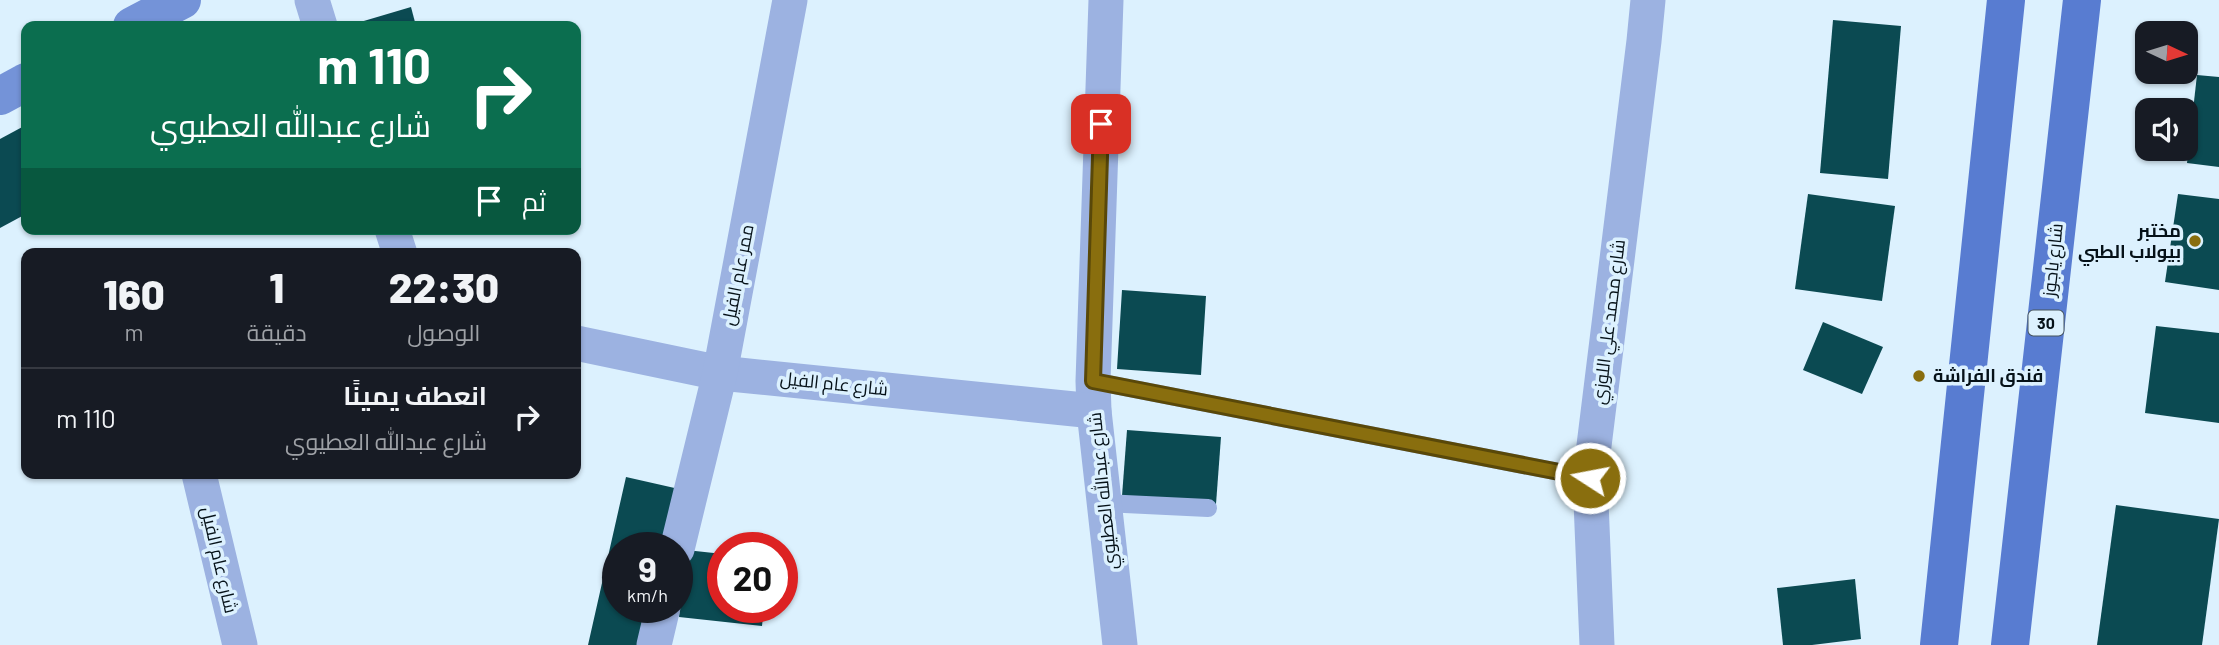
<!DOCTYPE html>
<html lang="ar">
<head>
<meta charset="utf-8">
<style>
  :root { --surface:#171b24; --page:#242831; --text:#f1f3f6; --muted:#9ea1a6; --line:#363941 }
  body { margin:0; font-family:Barlow,Cairo,sans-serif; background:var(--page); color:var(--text); direction:rtl; height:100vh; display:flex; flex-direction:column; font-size:26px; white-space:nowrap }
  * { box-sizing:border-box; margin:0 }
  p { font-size:23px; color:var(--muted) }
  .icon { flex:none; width:38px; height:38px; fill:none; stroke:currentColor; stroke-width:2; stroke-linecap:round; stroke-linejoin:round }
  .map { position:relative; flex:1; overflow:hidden; direction:ltr }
  .details { position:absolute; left:21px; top:248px; width:560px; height:231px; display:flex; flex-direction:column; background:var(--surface); border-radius:14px; box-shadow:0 2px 5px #0004; direction:rtl }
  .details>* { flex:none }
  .banner { position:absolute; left:21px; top:21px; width:560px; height:214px; border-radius:14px; box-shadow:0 2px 5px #0004; direction:rtl; background:#0b6e4f; color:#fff; overflow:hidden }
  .needle { width:46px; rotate:94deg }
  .tools { position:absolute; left:2135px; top:21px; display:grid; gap:14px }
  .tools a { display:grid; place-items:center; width:63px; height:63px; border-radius:14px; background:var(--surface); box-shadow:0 2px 5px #0004; font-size:35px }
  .speed { position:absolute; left:602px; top:532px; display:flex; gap:14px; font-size:35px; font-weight:700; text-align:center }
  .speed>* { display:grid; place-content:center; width:91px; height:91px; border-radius:50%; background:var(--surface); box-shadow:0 2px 5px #0004; line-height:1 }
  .speed small { font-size:18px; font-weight:400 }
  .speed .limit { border:10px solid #d22; background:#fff; color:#111 }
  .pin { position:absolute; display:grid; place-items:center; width:60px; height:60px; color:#fff; margin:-30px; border-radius:14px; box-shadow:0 4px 10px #0006 }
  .me { position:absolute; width:77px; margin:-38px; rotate:281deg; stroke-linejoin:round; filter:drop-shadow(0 0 5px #0008) }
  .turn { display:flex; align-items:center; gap:24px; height:147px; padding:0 35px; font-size:32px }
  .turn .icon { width:91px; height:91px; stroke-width:2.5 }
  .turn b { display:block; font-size:49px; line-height:60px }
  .then { display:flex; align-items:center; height:66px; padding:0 35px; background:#0003; gap:14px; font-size:26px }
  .eta { display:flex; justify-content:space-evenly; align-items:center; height:119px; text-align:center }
  .eta b { font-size:42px; font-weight:800; line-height:49px }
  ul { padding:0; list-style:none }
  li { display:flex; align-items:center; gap:21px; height:98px; padding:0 35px; border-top:2px solid var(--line) }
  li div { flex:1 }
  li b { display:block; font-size:26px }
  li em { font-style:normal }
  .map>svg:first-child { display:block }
  .building { fill:#0b4a52 }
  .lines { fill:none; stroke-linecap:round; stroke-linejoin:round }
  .lane { stroke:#9cb2e1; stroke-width:18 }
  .street { stroke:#9cb2e1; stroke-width:35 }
  .secondary { stroke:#7493d8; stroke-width:38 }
  .primary { stroke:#587cd1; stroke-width:38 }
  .route-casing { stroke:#594809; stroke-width:18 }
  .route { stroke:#896e0e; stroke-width:12 }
  .poi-dot { fill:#896e0e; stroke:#dcf1fe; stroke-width:2.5 }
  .labels { text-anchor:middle; stroke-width:7; stroke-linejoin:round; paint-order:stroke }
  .shield { fill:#dcf1fe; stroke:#46545d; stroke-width:2 }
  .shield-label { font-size:16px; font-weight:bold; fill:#051118 }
  .poi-label { font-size:18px; font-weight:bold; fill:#051118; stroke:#dcf1fe; text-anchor:end }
  .street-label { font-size:18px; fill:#051118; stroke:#dcf1fe }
</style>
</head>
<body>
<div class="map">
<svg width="2219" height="645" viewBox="0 0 2219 645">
  <rect width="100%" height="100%" fill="#dcf1fe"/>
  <g class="building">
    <polygon points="411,7 416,26 358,26 357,23"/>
    <polygon points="1833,20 1901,26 1888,179 1820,173"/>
    <polygon points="2197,75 2219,77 2219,167 2187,163"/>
    <polygon points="26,125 26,214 0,228 0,139"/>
    <polygon points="1808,194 1895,206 1882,301 1795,289"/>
    <polygon points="2178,194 2219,199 2219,290 2165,282"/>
    <polygon points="1122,290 1206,296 1201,375 1117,369"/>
    <polygon points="1823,322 1883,347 1862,394 1803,370"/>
    <polygon points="2156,326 2219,333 2219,423 2145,413"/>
    <polygon points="1127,430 1221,437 1216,504 1122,496"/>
    <polygon points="626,477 679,489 666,548 618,548 618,607 652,607 644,645 588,645"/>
    <polygon points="2116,505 2219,519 2202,645 2097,645"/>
    <polygon points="686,550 723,554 723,607 764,607 762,626 679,617"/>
    <polygon points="1855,579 1861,639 1812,645 1783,645 1777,588"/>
  </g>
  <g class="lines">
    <g class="lane">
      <polyline points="1093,381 1590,478"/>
      <polyline points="1104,503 1208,508"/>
    </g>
    <g class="street">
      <polyline points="312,0 320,26"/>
      <polyline points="1106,0 1093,381 1094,411 1120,645"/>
      <polyline points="392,229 400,254"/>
      <polyline points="576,343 720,373 1094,411"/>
      <polyline points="199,474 240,645"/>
      <polyline points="677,549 720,373 790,0"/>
      <polyline points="654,645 663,607"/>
      <polyline points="1597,645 1590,478 1644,41 1648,0"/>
    </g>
    <g class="secondary">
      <polyline points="132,26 182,0"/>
      <polyline points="0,96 26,82"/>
    </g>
    <g class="primary">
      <polyline points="1939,645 2006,0"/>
      <polyline points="2010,645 2082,0"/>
    </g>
  </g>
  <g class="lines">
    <defs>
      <polyline id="route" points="1101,124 1093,381 1590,478"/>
    </defs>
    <use href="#route" class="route-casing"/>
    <use href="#route" class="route"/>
  </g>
  <g class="poi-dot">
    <circle cx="2195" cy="241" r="7"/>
    <circle cx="1919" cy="376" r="7"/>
  </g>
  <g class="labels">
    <rect class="shield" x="2028.5" y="310.5" width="35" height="25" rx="5"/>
    <g class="shield-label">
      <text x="2046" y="329">30</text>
    </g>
    <g class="poi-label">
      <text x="2181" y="237">مختبر<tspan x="2181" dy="21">بيولاب الطبي</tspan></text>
      <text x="1933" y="382" text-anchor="start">فندق الفراشة</text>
    </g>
    <g class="street-label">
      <text transform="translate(2053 260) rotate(-84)" y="6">شارع ياجوز</text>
      <text transform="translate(738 275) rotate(-79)" y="6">ممر عام الفيل</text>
      <text transform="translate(1609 322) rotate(-83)" y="6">شارع محمد علي اللوزي</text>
      <text transform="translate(834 384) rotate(6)" y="6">شارع عام الفيل</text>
      <text transform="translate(1103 491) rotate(-96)" y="6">شارع عبدالله العطيوي</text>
      <text transform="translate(219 560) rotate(77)" y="6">شارع عام الفيل</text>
    </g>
  </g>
</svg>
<div class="tools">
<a><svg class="needle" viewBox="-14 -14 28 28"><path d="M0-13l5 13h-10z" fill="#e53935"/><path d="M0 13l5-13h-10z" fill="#9ea1a6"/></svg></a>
<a><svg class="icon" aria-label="sound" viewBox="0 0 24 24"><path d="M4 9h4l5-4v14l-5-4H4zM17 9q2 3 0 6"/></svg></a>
</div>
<div class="speed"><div>9<small>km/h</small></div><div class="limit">20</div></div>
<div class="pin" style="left:1101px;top:124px;background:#d93025"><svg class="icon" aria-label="arrive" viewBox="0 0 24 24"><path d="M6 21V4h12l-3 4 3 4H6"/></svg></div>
<svg class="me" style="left:1590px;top:478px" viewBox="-20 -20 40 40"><circle r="17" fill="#896e0e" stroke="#fff" stroke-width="3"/><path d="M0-11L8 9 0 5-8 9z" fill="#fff"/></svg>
<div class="banner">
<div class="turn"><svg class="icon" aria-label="right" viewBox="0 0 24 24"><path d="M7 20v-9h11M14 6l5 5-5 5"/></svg><div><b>110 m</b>شارع عبدالله العطيوي</div></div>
<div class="then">ثم<svg class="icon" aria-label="arrive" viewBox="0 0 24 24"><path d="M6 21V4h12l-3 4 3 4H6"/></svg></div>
</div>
<section class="details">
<div class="eta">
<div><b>22:30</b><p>الوصول</p></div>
<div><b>1</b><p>دقيقة</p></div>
<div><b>160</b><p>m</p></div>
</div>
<ul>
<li><svg class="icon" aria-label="right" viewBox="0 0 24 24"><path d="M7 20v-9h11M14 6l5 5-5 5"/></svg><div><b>انعطف يمينًا</b><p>شارع عبدالله العطيوي</p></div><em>110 m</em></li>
</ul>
</section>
</div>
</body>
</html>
